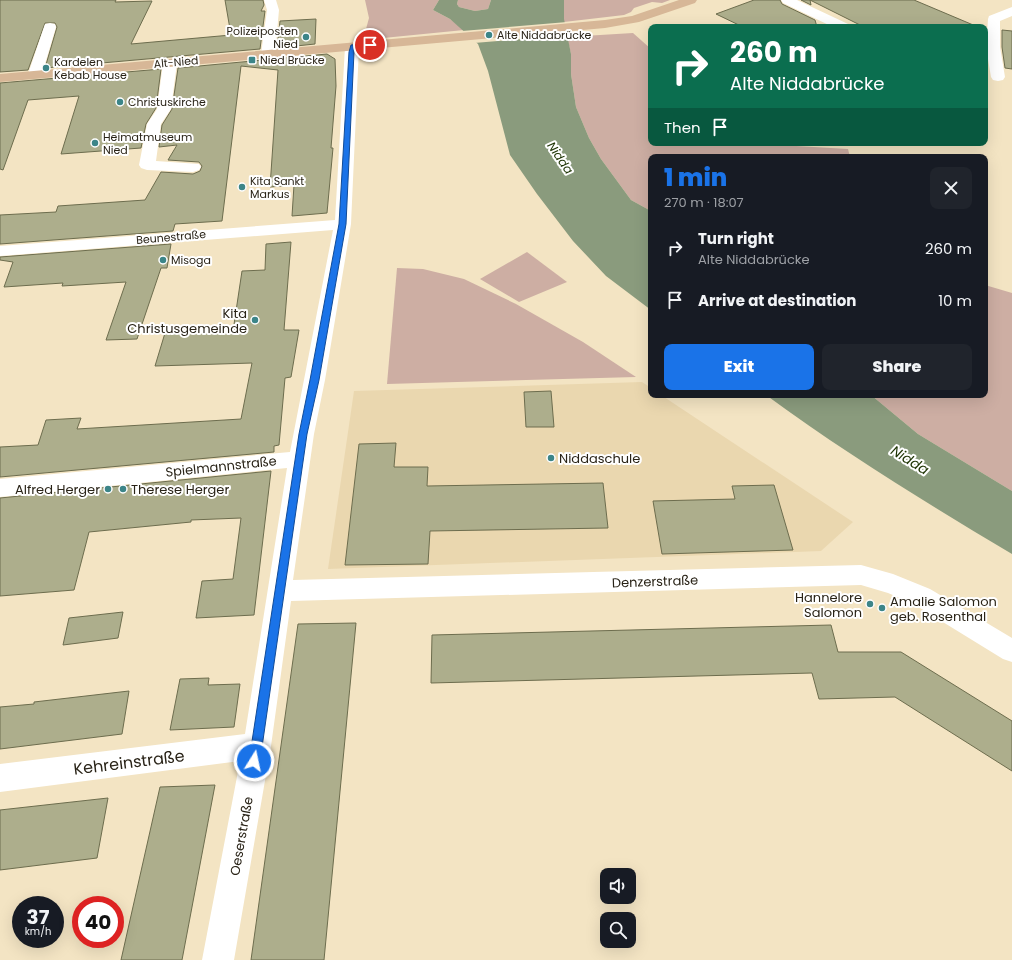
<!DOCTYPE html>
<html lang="en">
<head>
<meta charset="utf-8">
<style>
  :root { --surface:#171b24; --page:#20242c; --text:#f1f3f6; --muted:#9ea1a6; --accent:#1a73e8 }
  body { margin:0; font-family:Poppins,sans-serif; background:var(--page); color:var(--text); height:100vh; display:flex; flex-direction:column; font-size:15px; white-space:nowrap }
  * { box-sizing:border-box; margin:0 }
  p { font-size:13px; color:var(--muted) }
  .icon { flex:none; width:22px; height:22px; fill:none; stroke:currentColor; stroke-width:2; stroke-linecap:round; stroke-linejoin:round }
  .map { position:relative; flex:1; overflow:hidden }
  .sheet { position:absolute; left:648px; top:154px; width:340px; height:244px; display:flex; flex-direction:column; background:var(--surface); border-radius:8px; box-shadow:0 4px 16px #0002 }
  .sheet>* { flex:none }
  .top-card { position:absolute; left:648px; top:24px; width:340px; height:122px; border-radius:8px; box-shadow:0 4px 16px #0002; background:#0b6e4f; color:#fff; overflow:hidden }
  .controls { position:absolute; left:600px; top:868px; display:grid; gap:8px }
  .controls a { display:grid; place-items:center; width:36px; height:36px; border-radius:8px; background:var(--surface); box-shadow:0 4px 16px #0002; font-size:20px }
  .speed { position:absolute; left:12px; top:896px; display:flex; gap:8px; font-size:20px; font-weight:700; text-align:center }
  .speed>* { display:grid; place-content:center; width:52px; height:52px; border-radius:50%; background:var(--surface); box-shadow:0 4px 16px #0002; line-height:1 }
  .speed small { font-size:10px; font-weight:400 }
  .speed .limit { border:6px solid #d22; background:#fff; color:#111 }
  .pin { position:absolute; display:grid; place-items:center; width:34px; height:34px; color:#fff; margin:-17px; border:2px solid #fff; border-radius:50%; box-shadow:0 1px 4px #0007 }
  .me { position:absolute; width:44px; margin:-22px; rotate:10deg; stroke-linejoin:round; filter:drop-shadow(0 0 3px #0008) }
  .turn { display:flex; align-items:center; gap:14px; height:84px; padding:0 16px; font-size:18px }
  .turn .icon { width:52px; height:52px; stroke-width:2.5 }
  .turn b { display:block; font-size:28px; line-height:34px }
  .then { display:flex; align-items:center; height:38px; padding:0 16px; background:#0003; gap:8px; font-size:15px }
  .round { display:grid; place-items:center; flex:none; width:42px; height:42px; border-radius:8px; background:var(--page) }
  .head { display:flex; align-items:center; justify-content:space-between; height:68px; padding:0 16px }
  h1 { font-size:24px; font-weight:800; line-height:30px; color:var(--accent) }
  .primary-button { display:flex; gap:8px; margin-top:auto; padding:8px 16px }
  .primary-button a { flex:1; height:46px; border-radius:8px; background:var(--accent); color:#fff; font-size:16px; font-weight:800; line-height:46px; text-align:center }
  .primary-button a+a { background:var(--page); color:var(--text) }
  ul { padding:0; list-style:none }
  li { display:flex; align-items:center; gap:12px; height:52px; padding:0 16px }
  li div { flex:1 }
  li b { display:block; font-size:15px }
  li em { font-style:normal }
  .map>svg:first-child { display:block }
  .built { fill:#ead7af }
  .green { fill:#cdaea3 }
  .water { fill:#8a9b7d }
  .pier { fill:#f3e4c3 }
  .building { fill:#adae8c; stroke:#6d6d4e }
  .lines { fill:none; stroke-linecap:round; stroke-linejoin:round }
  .minor { fill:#fff; fill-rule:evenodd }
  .major { fill:#d7b797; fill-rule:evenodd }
  .route { fill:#1a73e8; stroke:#114b97 }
  .poi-dot { fill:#3c8588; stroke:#fff; stroke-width:1.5 }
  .labels { text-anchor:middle; stroke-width:4; stroke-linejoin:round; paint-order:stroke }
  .far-poi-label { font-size:11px; fill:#292317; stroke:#fff; text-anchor:start }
  .far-street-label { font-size:11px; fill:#292317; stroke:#fff }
  .far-water-label { font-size:12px; font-style:italic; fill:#1c3202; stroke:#fff }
  .poi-label { font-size:13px; fill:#292317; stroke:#fff; text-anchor:end }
  .street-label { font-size:13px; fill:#292317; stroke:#fff }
  .water-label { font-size:14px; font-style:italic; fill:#1c3202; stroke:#fff }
  .near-street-label { font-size:16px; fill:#292317; stroke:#fff }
</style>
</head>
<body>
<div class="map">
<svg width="1012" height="960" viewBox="0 0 1012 960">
  <rect width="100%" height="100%" fill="#f3e4c3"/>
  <polygon class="built" points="642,382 651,388 651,395 661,395 853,522 821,551 328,569 354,391"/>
  <g class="green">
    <polygon points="365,0 439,0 433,10 450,19 464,30 363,40 369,18"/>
    <polygon points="458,0 491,0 488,9 475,11 459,7 457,4"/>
    <polygon points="564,0 670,0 662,3 652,2 634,8 631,12 624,15 564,22"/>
    <polygon points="633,33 651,49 651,143 745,143 848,149 850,157 651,157 651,211 631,200 601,159 589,138 576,107 571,74 571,54 567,37"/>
    <polygon points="527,252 567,282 519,302 480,279"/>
    <polygon points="397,268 423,269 464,279 516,304 583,342 636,377 387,384"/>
    <polygon points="985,285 1012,293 1012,491 918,434 871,395 985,395"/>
  </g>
  <g class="water">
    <polygon points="439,0 458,0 457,4 459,7 475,11 488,9 491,0 564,0 564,19 571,54 571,74 576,107 589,138 601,159 631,200 651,211 651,310 606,276 573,241 537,194 510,155 488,71 478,44 450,19 433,10"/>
    <path d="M 766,395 L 871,395 L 918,434 L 1012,491 L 1012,554 C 928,504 845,453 766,395 Z"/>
  </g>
  <polygon class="pier" points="567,22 569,35 474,43 462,31"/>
  <g class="building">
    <polygon points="0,0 116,0 115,2 152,1 131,44 231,35 225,0 263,0 264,5 261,11 265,11 260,49 45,68 57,27 55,23 45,23 28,70 0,72"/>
    <polygon points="754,0 780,0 782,4 815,20 817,27 743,27 716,14"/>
    <polygon points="801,0 914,0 978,27 864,27 810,0 811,5"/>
    <polygon points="316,19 315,44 277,48 280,21"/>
    <polygon points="1002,30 1012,31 1012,69 1005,68 1002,47"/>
    <polygon points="327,54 335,59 336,86 331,148 333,148 327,213 292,216 294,185 270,187 278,70 241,66 222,221 175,224 173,231 0,244 0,215 56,212 58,206 145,200 161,172 193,174 200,171 202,166 199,162 168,160 177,145 159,147 162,125 172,109 178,68"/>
    <polygon points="161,69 156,108 146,124 141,148 61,154 79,96 28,100 3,170 0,169 0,83"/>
    <polygon points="291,242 284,330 299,330 291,377 285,378 279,445 274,446 274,452 0,477 0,447 38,445 46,420 81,418 77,429 241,419 252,363 155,366 165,333 233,331 242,271 265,270 266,244"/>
    <polygon points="171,244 167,268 161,268 137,339 106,340 126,282 62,286 63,283 4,287 13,262 0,260 0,257"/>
    <polygon points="551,391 554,427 526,427 524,392"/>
    <polygon points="396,443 394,467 428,467 427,486 603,483 608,528 430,531 428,564 345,565 359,444"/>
    <polygon points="271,471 254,615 196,618 202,581 233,579 241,518 191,520 191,522 89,532 74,590 0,596 0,498"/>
    <polygon points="774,485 793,550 662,554 653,501 735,499 732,486"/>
    <polygon points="123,612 118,638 63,645 69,618"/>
    <polygon points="356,623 324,960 251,960 298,624"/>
    <polygon points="831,625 838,652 901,652 1012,721 1012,771 895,697 819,699 812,673 431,683 432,635"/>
    <polygon points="209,678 208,685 240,684 234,727 170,730 180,679"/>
    <polygon points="129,691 122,734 0,749 0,707 34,704 34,702"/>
    <polygon points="215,785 182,960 121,960 160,787"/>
    <polygon points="108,798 97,858 0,870 0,810"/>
  </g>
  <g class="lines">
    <g class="minor">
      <polygon points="264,0 276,0 279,10 275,54 273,57 263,57 261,54 267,10"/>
      <polygon points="781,0 797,0 848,24 849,27 833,27 783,3"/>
      <polygon points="1012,7 1012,16 1000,21 1000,47 1005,77 1003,80 998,81 993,80 991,77 986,47 988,19 989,16"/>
      <polygon points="50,23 55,24 56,27 42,74 40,77 35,78 30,77 28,74 44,27 45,24"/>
      <polygon points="352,43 357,44 359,47 351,224 325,380 314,434 293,580 861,565 893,574 930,589 1012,638 1012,662 1003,659 912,603 888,593 861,585 291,601 271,746 234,960 202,960 240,761 0,792 0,764 245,734 287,468 0,497 0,479 290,452 333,230 0,256 0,246 335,220 345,47 347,44"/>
      <polygon points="170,59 175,60 177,63 171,109 161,124 156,161 199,164 201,167 199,170 193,172 147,170 141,168 139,165 147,124 157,109 163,63 165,60"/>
    </g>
    <polygon class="major" points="679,0 697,0 695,3 639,22 605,28 0,82 0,74 605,20 632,16"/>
  </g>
  <polygon class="route" points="370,43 372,44 372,46 355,48 354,52 346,224 319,380 307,434 260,761 258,765 254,767 250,765 249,761 299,434 310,380 339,224 349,52 351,45"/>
  <g class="poi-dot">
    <circle cx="489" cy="35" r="4"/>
    <circle cx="306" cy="37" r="4"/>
    <rect x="248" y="56" width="8" height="8" rx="2"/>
    <circle cx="46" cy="68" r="4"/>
    <circle cx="120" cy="102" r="4"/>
    <circle cx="95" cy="143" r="4"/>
    <circle cx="242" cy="187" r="4"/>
    <circle cx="163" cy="260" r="4"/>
    <circle cx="255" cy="320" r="4"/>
    <circle cx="551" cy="458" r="4"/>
    <circle cx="108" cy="489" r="4"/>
    <circle cx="123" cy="489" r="4"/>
    <circle cx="870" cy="604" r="4"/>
    <circle cx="882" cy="608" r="4"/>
  </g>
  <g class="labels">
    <g class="far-poi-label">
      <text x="298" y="35" text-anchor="end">Polizeiposten<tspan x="298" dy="13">Nied</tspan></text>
      <text x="497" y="39">Alte Niddabrücke</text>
      <text x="260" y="64">Nied Brücke</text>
      <text x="54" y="66">Kardelen<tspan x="54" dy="13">Kebab House</tspan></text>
      <text x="128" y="106">Christuskirche</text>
      <text x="103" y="141">Heimatmuseum<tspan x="103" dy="13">Nied</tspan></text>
      <text x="250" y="185">Kita Sankt<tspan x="250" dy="13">Markus</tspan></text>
      <text x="171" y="264">Misoga</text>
    </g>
    <g class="far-street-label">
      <text transform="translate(176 62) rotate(-5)" y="4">Alt-Nied</text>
      <text transform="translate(171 237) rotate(-5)" y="4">Beunestraße</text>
    </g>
    <g class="far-water-label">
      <text transform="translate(560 158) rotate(56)" y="4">Nidda</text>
    </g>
    <g class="poi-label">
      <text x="247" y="318">Kita<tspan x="247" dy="15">Christusgemeinde</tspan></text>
      <text x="559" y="463" text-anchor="start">Niddaschule</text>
      <text x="100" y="494">Alfred Herger</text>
      <text x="131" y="494" text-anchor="start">Therese Herger</text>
      <text x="862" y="602">Hannelore<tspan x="862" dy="15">Salomon</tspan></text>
      <text x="890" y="606" text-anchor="start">Amalie Salomon<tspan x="890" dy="15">geb. Rosenthal</tspan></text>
    </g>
    <g class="street-label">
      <text transform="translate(221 466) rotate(-6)" y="5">Spielmannstraße</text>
      <text transform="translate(655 581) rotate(-2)" y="5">Denzerstraße</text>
      <text transform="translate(241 836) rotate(-80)" y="5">Oeserstraße</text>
    </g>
    <g class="water-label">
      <text transform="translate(910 460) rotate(32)" y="5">Nidda</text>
    </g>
    <g class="near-street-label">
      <text transform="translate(129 762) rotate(-7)" y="6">Kehreinstraße</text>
    </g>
  </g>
</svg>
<div class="controls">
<a><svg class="icon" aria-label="sound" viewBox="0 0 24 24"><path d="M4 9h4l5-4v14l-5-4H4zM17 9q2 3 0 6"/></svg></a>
<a><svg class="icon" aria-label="search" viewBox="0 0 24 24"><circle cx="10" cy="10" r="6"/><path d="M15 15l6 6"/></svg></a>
</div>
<div class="speed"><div>37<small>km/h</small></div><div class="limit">40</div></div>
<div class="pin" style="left:370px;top:45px;background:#d93025"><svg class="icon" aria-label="arrive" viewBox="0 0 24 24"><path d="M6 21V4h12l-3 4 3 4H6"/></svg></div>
<svg class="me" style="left:254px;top:761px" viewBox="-20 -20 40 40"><circle r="17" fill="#1a73e8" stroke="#fff" stroke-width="3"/><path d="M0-11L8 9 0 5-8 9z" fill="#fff"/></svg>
<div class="top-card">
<div class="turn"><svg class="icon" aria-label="right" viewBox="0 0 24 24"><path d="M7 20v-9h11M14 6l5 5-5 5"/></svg><div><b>260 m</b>Alte Niddabrücke</div></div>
<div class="then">Then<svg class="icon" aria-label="arrive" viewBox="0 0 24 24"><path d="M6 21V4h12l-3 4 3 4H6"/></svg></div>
</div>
<section class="sheet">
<div class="head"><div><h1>1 min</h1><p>270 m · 18:07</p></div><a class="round"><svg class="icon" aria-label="close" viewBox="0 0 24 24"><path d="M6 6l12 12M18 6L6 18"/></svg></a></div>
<ul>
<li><svg class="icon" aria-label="right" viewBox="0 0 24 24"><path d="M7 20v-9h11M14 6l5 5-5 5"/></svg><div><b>Turn right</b><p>Alte Niddabrücke</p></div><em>260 m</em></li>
<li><svg class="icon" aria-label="arrive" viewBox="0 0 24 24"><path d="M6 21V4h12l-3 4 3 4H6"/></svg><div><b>Arrive at destination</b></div><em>10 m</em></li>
</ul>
<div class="primary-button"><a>Exit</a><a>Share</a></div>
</section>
</div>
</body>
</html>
